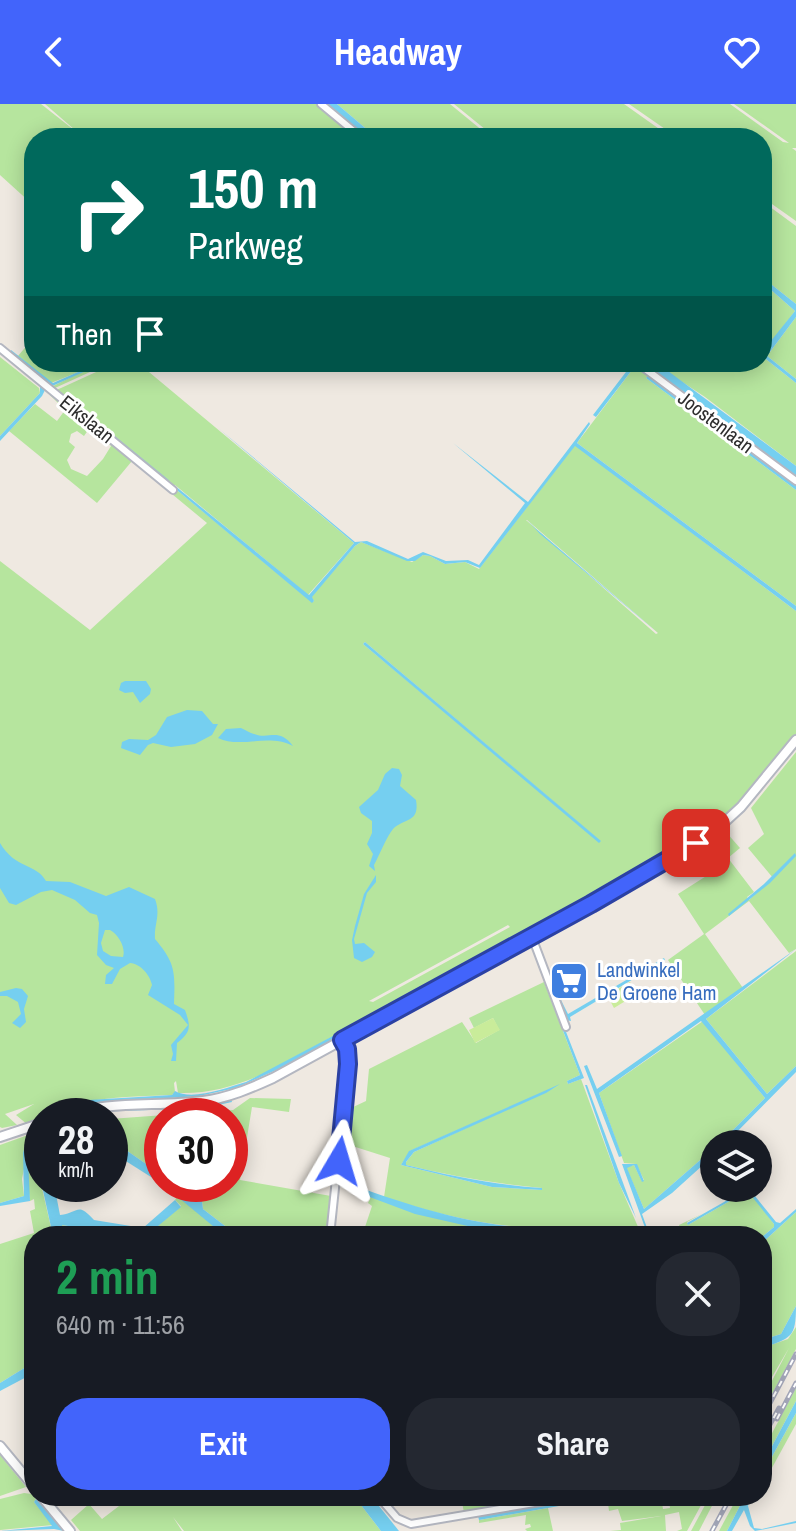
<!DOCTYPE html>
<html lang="en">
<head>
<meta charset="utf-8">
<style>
  :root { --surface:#171b24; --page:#242831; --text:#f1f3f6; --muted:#9ea1a6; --accent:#4264fb }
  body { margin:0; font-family:"Archivo Narrow",sans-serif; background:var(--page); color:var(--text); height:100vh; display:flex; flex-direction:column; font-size:30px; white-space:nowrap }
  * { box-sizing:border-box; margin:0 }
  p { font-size:26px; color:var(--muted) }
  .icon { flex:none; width:44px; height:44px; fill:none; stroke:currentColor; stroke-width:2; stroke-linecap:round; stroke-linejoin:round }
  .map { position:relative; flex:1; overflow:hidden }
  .details { position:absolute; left:24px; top:1122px; width:748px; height:280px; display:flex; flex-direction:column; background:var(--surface); border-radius:32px; box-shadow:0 4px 20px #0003 }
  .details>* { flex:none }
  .guide { position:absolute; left:24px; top:24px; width:748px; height:244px; border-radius:32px; box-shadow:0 4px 20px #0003; background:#00695c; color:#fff; overflow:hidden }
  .buttons { position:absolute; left:700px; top:1026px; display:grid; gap:16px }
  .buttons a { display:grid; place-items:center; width:72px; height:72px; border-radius:50%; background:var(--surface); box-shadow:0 4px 20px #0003; font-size:40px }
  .speed { position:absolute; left:24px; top:994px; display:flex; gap:16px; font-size:40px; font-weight:700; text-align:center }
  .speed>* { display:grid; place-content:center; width:104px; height:104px; border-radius:50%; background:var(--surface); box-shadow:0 4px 20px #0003; line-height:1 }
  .speed small { font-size:20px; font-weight:400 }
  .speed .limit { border:12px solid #d22; background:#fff; color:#111 }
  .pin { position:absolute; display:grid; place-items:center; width:68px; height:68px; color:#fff; margin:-34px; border-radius:16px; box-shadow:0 4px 12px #0006 }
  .me { position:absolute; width:88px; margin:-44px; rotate:7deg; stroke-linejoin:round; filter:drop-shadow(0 0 6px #0008) }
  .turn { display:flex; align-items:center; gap:28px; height:168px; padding:0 32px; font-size:36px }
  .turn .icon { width:104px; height:104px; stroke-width:2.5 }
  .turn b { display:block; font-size:56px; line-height:68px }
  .then { display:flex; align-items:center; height:76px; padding:0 32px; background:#0003; gap:16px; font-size:30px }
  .round { display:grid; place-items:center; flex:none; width:84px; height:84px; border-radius:32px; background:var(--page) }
  .summary { display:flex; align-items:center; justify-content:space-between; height:136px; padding:0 32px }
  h1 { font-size:48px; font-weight:800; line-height:60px; color:#1e9e55 }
  .action { display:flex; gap:16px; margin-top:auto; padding:16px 32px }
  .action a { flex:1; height:92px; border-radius:32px; background:var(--accent); color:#fff; font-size:32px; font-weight:800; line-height:92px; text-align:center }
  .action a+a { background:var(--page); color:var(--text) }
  header { display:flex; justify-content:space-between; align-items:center; height:104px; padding:0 32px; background:var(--accent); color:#fff; font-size:36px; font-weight:800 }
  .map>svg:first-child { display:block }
  .green { fill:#b6e59e; fill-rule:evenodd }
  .pitch { fill:#c9ec9a }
  .water { fill:#75cff0; fill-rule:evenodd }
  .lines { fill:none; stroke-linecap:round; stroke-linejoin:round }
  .street-casing { stroke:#b4b7c1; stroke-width:10 }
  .secondary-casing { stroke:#b4b7c1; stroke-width:12 }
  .street { stroke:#fff; stroke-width:6 }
  .secondary { stroke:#fff; stroke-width:8 }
  .rail-casing { stroke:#a3a6b8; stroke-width:5 }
  .rail { stroke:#fff; stroke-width:2; stroke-dasharray:6; stroke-linecap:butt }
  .route-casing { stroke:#2b41a3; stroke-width:20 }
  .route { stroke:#4264fb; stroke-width:14 }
  .labels { text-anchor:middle; stroke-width:6; stroke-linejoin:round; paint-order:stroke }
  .street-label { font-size:20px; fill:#2e2e2e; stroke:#fff }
  .shop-label { font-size:20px; fill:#366cbe; stroke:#fff; text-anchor:start }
</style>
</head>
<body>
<header><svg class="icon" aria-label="back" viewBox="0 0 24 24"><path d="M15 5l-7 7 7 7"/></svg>Headway<svg class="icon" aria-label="heart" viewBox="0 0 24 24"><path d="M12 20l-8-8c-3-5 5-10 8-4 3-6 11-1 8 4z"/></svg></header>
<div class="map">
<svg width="796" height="1427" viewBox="0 0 796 1427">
  <rect width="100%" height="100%" fill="#efe9e1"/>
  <g class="green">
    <polygon points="0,0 41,0 83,33 45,0 325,0 366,34 34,34 32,100 0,71"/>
    <polygon points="337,0 450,0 489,32 491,30 454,0 624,0 672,34 377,34"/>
    <polygon points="629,0 730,0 783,38 789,39 734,0 796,0 796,44 792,44 796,47 796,117 762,93 762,34 678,34"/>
    <polygon points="762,97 796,122 796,200 762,173"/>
    <polygon points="762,178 795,207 763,249 762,248"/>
    <polygon points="796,213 796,275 767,252"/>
    <polygon points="34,233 34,258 100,258 101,262 112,258 55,284 53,282 96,261 51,279 18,252"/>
    <polygon points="762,252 796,279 796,362 705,293 652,258 762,258"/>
    <polygon points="0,253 39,284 40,289 0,332"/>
    <path d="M 118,258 L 137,258 L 354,439 L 308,491 L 175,381 L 172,382 L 312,498 L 314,497 L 311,493 L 355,442 L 361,438 L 412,458 L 423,451 L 430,452 L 445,460 L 465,458 L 479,465 L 575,341 L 796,507 L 796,631 L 742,698 L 711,726 L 635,770 L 263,970 C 236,982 209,990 178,989 L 176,977 L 174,979 L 175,988 L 172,991 C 128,993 63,992 28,1021 L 16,1011 L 34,1000 L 5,1010 L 17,1021 L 2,1024 L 0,1023 L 0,457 L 90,526 L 207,419 L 132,357 L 97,399 L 9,327 L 35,300 L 57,317 L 65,306 L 46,287 L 59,289 L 56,286 L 61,284 ZM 91,322 L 111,342 L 103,355 L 87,372 L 71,365 L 67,356 L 75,343 L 69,338 L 71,330 L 77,327 L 84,332 ZM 526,416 L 527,416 L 658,529 L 656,530 ZM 365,538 L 600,737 L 363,540 ZM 508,821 L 510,823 L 373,898 L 369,897 Z"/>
    <polygon points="630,258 641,258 796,373 796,382 648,273 646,274 796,386 796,502 577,339 632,266 637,267"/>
    <polygon points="796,648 796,845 789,849 749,797 705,830 743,884 705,911 668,856 704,830 678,790 722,762 708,743 726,728 740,744 728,754 754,788 747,793 749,796 773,774 748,744 764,730 751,704"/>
    <polygon points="796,847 796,962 767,990 706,915"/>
    <path d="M 544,878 L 580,971 L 567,977 L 568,980 L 581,975 L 619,1079 L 642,1132 L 482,1132 L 485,1125 L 529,1129 L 538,1124 C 484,1122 435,1110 384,1093 L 390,1054 L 346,1040 L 349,1005 L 366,997 L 369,965 L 462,918 L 476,939 L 499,926 L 493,914 L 474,924 L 469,914 ZM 560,981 L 414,1048 L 406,1058 L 406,1061 C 451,1072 496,1080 542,1084 L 542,1086 L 492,1083 L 401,1061 L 410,1047 Z"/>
    <polygon points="703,917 765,994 723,1036 722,1040 714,1040 714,1044 644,1105 626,1063 634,1061 642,1077 644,1076 636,1060 624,1059 599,989"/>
    <polygon points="250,994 291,995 289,1008 252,1003 240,1076 331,1092 327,1132 238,1132 203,1105 202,1097 183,1087 176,1080 230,1080 230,1012 162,1012 162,1071 110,1035 110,1015 233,1006"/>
    <polygon points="42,1026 42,1044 39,1048 41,1080 53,1132 34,1132 34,1258 0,1279 0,1140 34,1129 30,1107 35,1105 34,1095 30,1097 27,1072 29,1038 22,1075 24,1092 0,1099 0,1041"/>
    <polygon points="749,1086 774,1120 774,1123 762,1133 691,1132 687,1124 681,1126 679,1121 702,1110 687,1118 688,1121"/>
    <polygon points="178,1091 225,1132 146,1132 181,1102 175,1096"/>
    <polygon points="371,1092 472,1123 474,1132 362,1132 372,1102 368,1099"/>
    <polygon points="796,1108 796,1202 781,1230 762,1236 762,1139"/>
    <polygon points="62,1121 128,1132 64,1132"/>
    <polygon points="796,1223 796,1245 762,1309 762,1296 789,1244 762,1290 762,1244 788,1235"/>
    <polygon points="796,1284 796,1297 762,1361 762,1348"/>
    <polygon points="796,1309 796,1320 762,1382 762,1371"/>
    <polygon points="0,1351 26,1383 0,1392"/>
    <polygon points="24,1389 32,1390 36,1395 34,1398 53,1421 0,1426 0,1395"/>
    <polygon points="111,1392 149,1392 139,1401 153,1401 163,1392 354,1392 381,1427 184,1427 173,1413 182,1427 80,1427 71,1416 89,1400 102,1415 119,1402"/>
    <polygon points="461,1392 512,1392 513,1400 464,1409"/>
    <polygon points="607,1392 661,1392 663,1405 670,1404 668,1392 706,1392 687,1427 677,1427 682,1425 679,1408 665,1411 666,1427 610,1427 621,1426 620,1419 661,1412 622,1417 618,1405 609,1407"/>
    <polygon points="710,1392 717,1392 699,1427 691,1427"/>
    <polygon points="738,1392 745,1392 727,1427 719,1427"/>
    <polygon points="548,1404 553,1427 527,1427 525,1425 531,1423 530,1420 525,1421 526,1411 479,1419 479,1416"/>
  </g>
  <g class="pitch">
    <polygon points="630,878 637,890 614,904 607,891"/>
    <polygon points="493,914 500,926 475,939 469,926"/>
  </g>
  <g class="water">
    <polygon points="325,0 337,0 377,34 366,34"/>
    <polygon points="762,173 796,200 796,213 767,252 796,275 796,279 762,252 762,248 795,207 762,178"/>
    <polygon points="11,246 53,279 96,260 97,262 50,283 11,250"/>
    <polygon points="624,258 630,258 638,267 632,266 596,313 593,311 629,264"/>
    <polygon points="641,258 652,258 668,267 796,362 796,373"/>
    <polygon points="648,272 796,382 796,386 646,274"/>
    <polygon points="40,282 46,284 42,292 0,337 0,332 40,289"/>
    <polygon points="63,290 170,377 162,373"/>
    <polygon points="589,318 590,320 577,339 796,502 796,507 575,342 480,464 465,458 445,460 430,452 423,451 415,457 407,457 361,438 355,442 312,493 314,497 312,499 172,382 174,381 309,491 354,439 218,324 355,438 367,437 408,455 423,448 446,457 468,456 479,461 525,399 453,339 528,398"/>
    <polygon points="527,416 535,424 658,529 540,430"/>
    <polygon points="365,538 601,737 599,739 363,540"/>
    <polygon points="125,577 146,577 151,585 150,590 140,599 133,588 125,589 119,586 121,579"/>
    <polygon points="187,606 202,607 213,620 218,620 212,631 195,640 171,643 153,639 148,641 140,651 121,644 122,638 129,635 148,636 156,631 167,613"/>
    <path d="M 241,624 C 246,626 250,629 254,630 C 270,636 278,623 293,642 C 268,629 240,645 218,634 L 226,625 Z"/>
    <path d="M 392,664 L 399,665 L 402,671 L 400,682 L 416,696 C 420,719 404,714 393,725 C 387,732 379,752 374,761 L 375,767 L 369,762 L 373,750 L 367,740 L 372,729 L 372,717 L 361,709 L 359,703 L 378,686 L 385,670 Z"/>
    <path d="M 0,739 C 15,765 36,759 46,777 L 70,778 L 106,792 L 129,783 L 155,795 C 161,811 154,820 155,835 C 176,860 175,868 174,900 L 185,906 C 191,923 191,928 177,939 L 176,957 L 171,957 L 173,950 L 171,941 L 188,921 L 180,911 L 148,891 L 152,881 C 150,871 141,860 130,859 L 120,865 L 112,880 L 105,880 L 106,871 L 114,864 L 106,861 L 97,851 L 99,819 L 97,811 L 90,809 L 75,796 L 52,786 L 41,788 L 16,801 L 9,799 L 0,784 ZM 105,826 L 110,826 C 119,831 126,844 123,853 L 111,852 L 103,847 L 101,839 Z"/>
    <polygon points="795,749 796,752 770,779 729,812 728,810 764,780"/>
    <polygon points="376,771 376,778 367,789 354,835 355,840 364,839 375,848 372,853 362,858 354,854 352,836 355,822 364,790"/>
    <path d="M 533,826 L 283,963 L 236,984 L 199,992 L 94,999 L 39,1014 L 88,996 L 172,991 L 175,987 C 192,997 226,984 246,978 Z"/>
    <polygon points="796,845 706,915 767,990 796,962 796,968 725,1040 723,1036 765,994 701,917 599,989 622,1052 619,1053 584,962 587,961 597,985"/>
    <polygon points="664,854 665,856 570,913 571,917 566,916 560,894 568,910"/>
    <polygon points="16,884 22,885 28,892 24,905 26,918 20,924 12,919 21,910 18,898 7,892 0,892 0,888"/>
    <polygon points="554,897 584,974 568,980 567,977 580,971 552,898"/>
    <path d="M 560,980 L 546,989 L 414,1048 L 406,1058 L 406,1061 C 451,1072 496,1081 542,1084 L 542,1086 L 492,1083 L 401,1061 L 409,1047 Z"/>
    <polygon points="585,981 587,981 636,1114 619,1079"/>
    <path d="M 231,995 L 232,998 L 204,1004 L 94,1008 C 133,997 187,1004 231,995 Z"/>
    <polygon points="27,1034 30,1097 0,1102 0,1099 24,1092 23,1049"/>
    <polygon points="110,1035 162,1071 162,1080 110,1047"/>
    <path d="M 42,1044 L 42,1080 L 54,1080 L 60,1111 C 79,1109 77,1097 94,1116 L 143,1124 L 175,1096 L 181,1103 L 146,1132 L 128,1132 L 62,1121 L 64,1132 L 53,1132 L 38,1064 Z"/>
    <polygon points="714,1044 714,1051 672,1089 642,1110 650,1132 648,1132 622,1060 637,1060 644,1077 642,1078 634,1061 627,1064 644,1105"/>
    <path d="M 342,1065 L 344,1065 L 344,1078 C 408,1101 469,1122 538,1124 L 541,1126 L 540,1129 L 485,1125 L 482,1132 L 474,1132 L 472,1123 L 415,1110 L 343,1083 L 341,1079 Z"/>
    <polygon points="162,1080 176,1080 183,1087 202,1097 203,1105 238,1132 225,1132"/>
    <polygon points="743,1084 749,1086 688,1121 687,1119 724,1098"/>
    <polygon points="755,1092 776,1118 780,1119 796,1105 796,1108 762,1139 762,1133 774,1123 774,1120 753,1094"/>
    <path d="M 796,1202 C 796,1234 791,1234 762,1244 L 762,1236 L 781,1230 Z"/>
    <polygon points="34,1258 34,1269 0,1287 0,1279"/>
    <polygon points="796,1297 796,1309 762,1371 762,1361"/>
    <polygon points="354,1392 371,1392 399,1427 381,1427"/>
    <polygon points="745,1392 751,1392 748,1402 754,1424 762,1425 796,1417 796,1419 755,1427 750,1422 744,1406 732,1427 727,1427"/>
    <polygon points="36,1395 64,1427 54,1425 0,1427 52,1422 34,1398"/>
    <polygon points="560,1397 559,1402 479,1416 478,1412"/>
  </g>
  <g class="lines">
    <defs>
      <g id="street">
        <polyline points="321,0 362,34"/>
        <polyline points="0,244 173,386"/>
        <polyline points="636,258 796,377"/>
        <polyline points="532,833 566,923"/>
        <polyline points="330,1132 348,960 347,945 342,936"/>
        <polyline points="378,1392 397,1414 411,1420 576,1392"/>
      </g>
      <g id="secondary">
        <path d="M 62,1012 C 109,996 155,1003 203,997 C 228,994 251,984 273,974 L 591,800 L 717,725 L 741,703 L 796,636"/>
        <polyline points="0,1033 42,1019"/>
        <polyline points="0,1342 34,1383"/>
        <polyline points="41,1392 70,1427"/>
      </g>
    </defs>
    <use href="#street" class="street-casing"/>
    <use href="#secondary" class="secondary-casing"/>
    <use href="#street" class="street"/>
    <use href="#secondary" class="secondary"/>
    <defs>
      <g id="rail">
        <polyline points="762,1314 796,1250"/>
        <polyline points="777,1315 796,1279"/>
        <polyline points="762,1335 779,1304"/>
        <polyline points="712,1427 731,1392"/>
      </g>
    </defs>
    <use href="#rail" class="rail-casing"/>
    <use href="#rail" class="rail"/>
  </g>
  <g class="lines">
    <defs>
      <polyline id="route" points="339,1057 348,960 347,945 342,936 591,800 696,739"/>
    </defs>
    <use href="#route" class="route-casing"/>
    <use href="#route" class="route"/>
  </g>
  <defs>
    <symbol id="supermarket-square" viewBox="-11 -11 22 22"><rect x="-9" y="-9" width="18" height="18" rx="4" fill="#3f7fe0" stroke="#fff"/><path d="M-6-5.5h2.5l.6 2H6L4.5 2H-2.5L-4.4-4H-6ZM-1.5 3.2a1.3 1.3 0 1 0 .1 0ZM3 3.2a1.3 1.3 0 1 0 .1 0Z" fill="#fff"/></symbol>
  </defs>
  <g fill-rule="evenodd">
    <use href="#supermarket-square" x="547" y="855" width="44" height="44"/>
  </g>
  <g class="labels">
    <g class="street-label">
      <text transform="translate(87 315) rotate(39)" y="7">Eikslaan</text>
      <text transform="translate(716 318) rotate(37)" y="7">Joostenlaan</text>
    </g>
    <g class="shop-label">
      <text x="597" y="873">Landwinkel<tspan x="597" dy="23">De Groene Ham</tspan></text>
    </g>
  </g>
</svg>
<div class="buttons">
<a><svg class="icon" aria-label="layers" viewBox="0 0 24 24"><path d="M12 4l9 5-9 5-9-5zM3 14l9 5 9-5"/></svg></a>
</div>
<div class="speed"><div>28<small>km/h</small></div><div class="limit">30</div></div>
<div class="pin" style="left:696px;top:739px;background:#d93025"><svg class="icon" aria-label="arrive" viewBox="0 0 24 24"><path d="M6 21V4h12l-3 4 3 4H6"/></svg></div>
<svg class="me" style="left:339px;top:1057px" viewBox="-20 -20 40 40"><path d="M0-17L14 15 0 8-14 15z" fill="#4264fb" stroke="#fff" stroke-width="4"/></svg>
<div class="guide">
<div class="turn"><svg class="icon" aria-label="right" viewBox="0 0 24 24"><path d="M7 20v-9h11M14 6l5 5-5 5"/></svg><div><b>150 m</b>Parkweg</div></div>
<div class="then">Then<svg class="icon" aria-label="arrive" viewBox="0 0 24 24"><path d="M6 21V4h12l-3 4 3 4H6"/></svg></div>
</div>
<section class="details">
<div class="summary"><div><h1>2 min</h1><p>640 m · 11:56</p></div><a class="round"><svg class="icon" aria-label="close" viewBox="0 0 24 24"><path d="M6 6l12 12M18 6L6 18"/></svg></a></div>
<div class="action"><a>Exit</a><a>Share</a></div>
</section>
</div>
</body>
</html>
